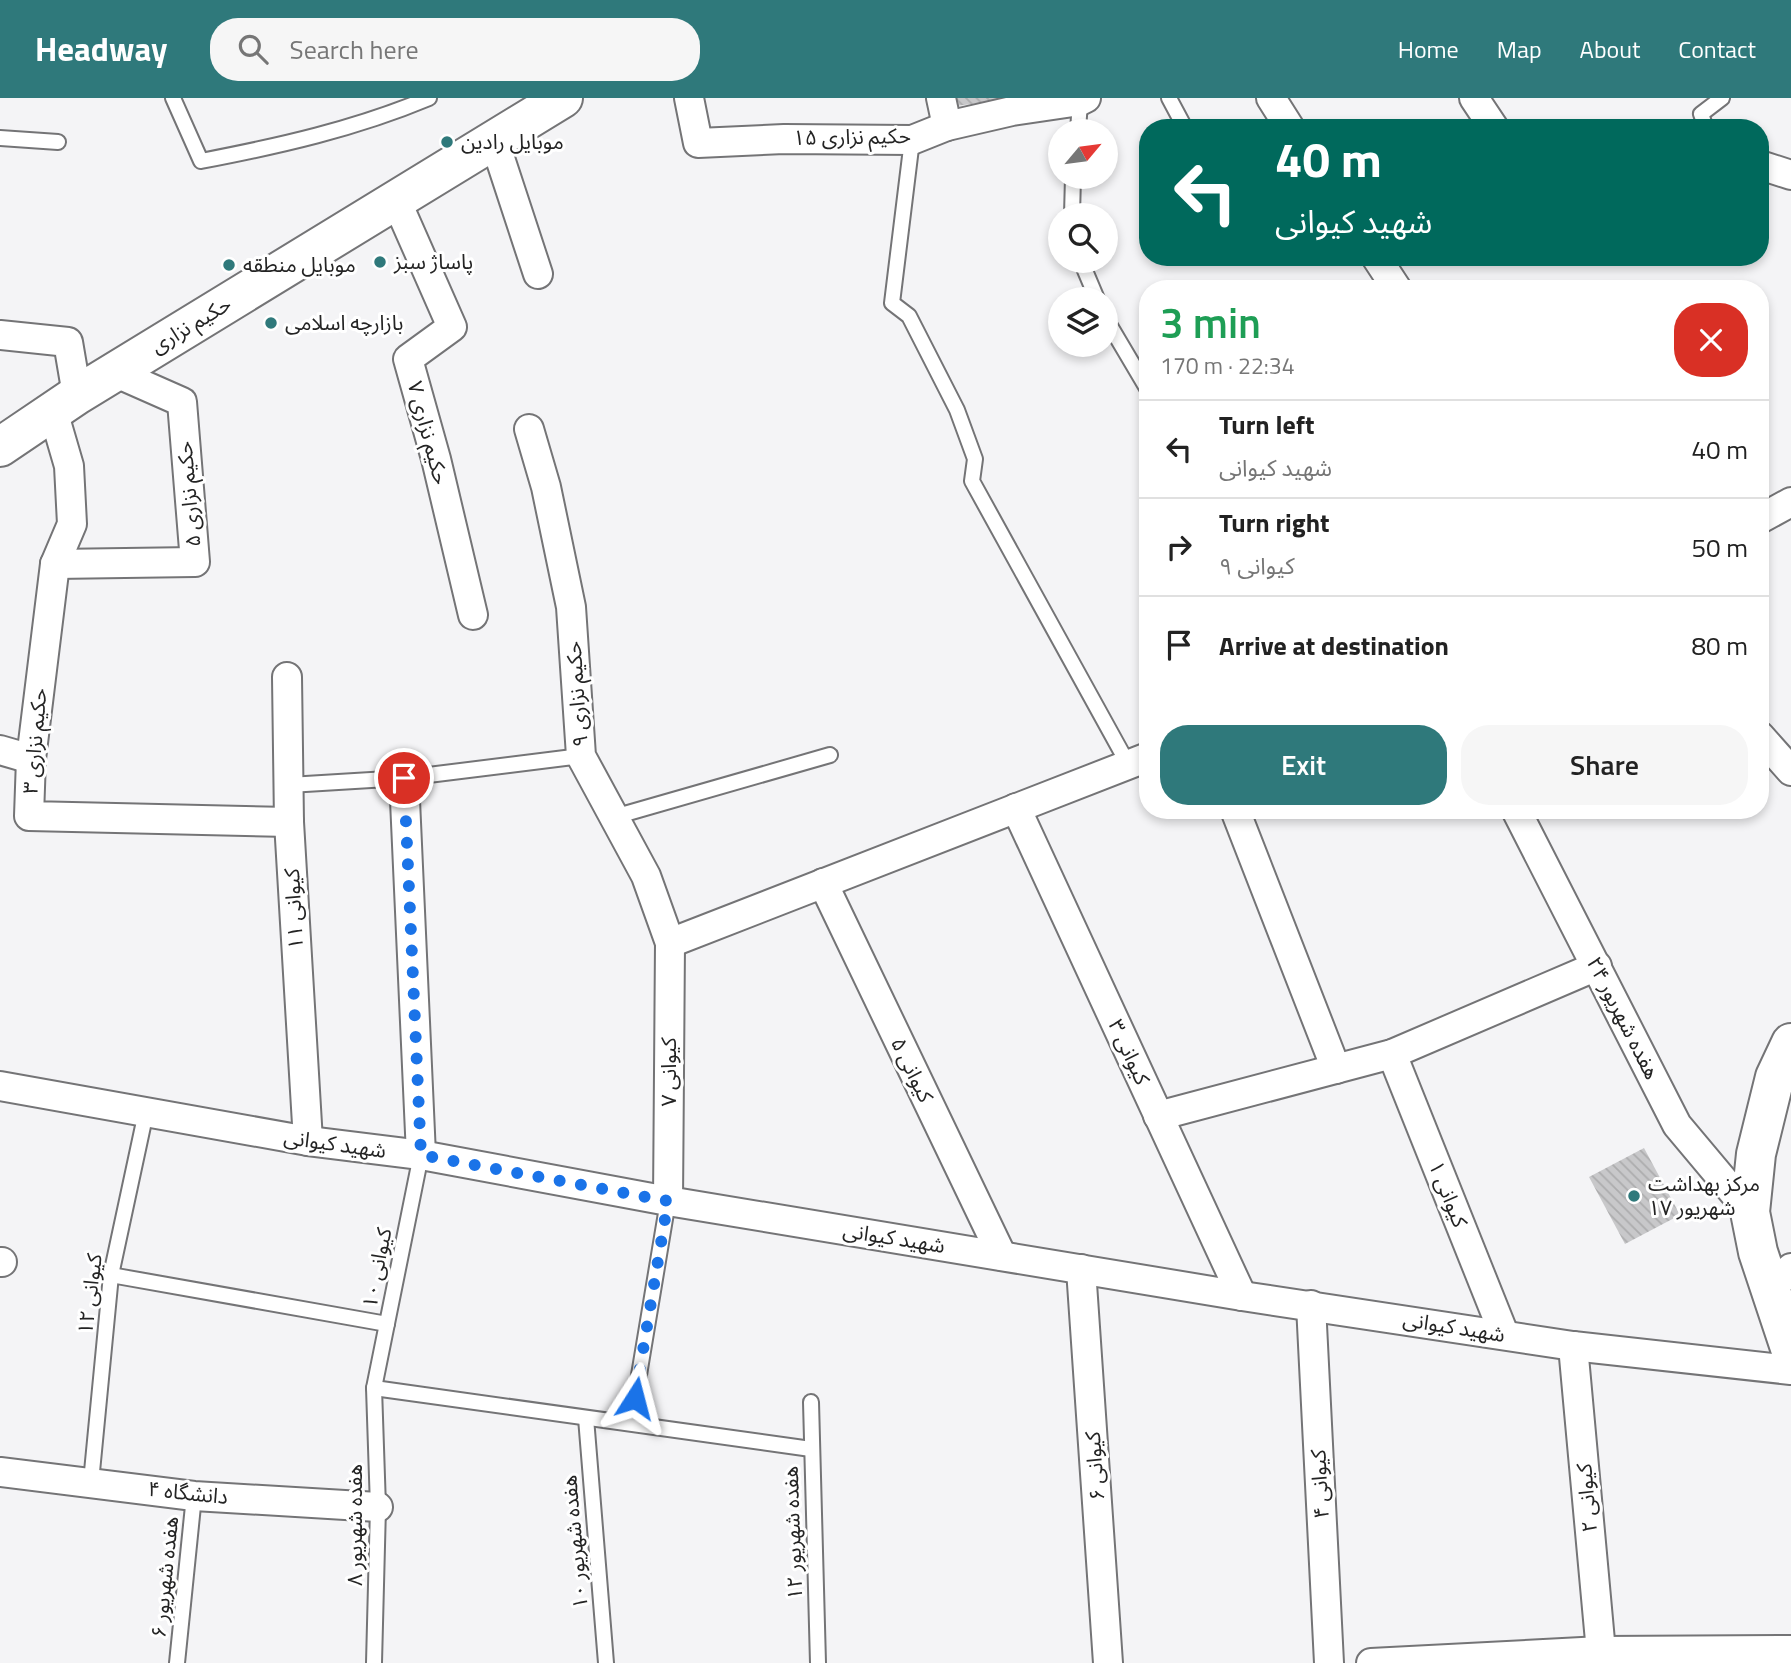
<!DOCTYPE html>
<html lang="en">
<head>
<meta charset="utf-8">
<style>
  :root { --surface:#fff; --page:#f6f6f6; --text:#222; --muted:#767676; --line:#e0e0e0; --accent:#2f797b }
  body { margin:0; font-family:"Titillium Web","Noto Sans Arabic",sans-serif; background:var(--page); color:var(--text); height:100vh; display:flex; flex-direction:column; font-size:26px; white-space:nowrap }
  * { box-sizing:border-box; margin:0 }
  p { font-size:23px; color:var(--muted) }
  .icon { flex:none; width:38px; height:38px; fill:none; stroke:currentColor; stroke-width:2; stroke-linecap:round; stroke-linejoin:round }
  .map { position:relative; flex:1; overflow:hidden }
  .side { position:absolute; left:1139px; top:182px; width:630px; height:539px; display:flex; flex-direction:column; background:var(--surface); border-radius:28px; box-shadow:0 4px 10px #0003 }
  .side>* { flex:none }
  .hud { position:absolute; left:1139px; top:21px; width:630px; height:147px; border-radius:28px; box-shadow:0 4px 10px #0003; background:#00695c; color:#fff; overflow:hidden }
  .needle { width:46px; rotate:61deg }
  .buttons { position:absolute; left:1048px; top:21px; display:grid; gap:14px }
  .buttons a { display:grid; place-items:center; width:70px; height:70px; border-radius:50%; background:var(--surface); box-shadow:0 4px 10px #0003; font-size:35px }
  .pin { position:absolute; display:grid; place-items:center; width:60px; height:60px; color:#fff; margin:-30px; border:4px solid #fff; border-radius:50%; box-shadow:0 2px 7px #0007 }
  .me { position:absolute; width:77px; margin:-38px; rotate:9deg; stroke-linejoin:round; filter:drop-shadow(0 0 5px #0008) }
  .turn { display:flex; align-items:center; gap:24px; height:147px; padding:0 21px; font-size:32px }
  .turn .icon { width:91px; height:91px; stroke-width:2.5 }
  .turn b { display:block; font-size:49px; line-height:60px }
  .round { display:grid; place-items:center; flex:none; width:74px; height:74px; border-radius:28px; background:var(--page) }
  .headline { display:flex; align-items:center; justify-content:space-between; height:119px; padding:0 21px }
  h1 { font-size:42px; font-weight:600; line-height:52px; color:#1e9e55 }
  .action { display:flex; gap:14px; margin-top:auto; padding:14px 21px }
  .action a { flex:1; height:80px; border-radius:28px; background:var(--accent); color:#fff; font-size:28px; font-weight:600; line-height:80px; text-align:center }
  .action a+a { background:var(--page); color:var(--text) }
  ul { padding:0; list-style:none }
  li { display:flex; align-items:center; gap:21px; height:98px; padding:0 21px; border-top:2px solid var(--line) }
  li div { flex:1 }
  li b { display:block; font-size:26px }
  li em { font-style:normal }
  header { display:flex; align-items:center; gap:42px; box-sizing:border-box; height:98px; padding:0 35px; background:var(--accent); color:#fff }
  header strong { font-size:33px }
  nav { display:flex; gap:38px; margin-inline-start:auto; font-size:24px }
  .search { width:490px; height:63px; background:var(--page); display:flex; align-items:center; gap:18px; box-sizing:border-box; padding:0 24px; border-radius:28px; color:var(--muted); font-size:26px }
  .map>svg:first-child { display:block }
  .building { fill:url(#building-back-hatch) }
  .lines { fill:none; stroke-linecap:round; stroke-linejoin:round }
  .lane-casing { stroke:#747476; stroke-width:18 }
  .street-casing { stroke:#747476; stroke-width:32 }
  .secondary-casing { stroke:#747476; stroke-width:42 }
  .lane { stroke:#fff; stroke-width:14 }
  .street { stroke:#fff; stroke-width:28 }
  .secondary { stroke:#fff; stroke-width:38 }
  .route { stroke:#1a73e8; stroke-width:12; stroke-dasharray:0 21.6 }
  .poi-dot { fill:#2f797b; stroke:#fff; stroke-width:2.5 }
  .labels { text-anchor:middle; stroke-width:6; stroke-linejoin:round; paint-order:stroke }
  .street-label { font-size:21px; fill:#242424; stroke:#fff }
  .poi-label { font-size:21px; fill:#242424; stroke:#fff; text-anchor:start }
</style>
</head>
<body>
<header>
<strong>Headway</strong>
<div class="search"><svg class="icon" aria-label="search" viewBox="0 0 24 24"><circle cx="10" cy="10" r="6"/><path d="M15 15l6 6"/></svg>Search here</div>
<nav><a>Home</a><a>Map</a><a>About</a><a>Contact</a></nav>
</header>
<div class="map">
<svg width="1791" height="1565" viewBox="0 0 1791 1565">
  <defs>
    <pattern id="building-back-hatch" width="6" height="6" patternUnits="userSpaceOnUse" patternTransform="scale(1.75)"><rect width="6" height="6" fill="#c8c8ca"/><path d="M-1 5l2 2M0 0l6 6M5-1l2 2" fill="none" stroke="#acacad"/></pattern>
  </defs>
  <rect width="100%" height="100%" fill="#f4f4f6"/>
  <g class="building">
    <polygon points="955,0 1002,0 1003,2 956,8"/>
    <polygon points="1644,1050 1680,1117 1625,1146 1589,1079"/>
  </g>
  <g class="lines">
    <defs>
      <g id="lane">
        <path d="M 173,0 L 201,63 C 279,48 355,31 429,0"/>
        <polyline points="1169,0 1185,30"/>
        <polyline points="1706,30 1701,16 1722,0"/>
        <polyline points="1078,33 1080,3"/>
        <polyline points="0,40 58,44"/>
        <polyline points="912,42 892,205 909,218 957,312 975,361 972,383 1128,666"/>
        <polyline points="1072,117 1073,79"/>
        <polyline points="1081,163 1097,201"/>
        <polyline points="1106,221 1148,292"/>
        <polyline points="289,687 404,680 581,658"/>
        <polyline points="614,719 830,657"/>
        <polyline points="111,1177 387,1226"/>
        <polyline points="374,1290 811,1351"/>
        <polyline points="811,1304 818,1565"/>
        <polyline points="586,1320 606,1565"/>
        <polyline points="631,1325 668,1103"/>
        <polyline points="91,1384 111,1177 146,1014"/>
        <polyline points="177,1565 194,1398"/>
        <polyline points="374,1565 378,1409 374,1290 421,1057"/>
      </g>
      <g id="street">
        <polyline points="689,0 698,45 784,41 912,42 947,28 1012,13 1080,3 1086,0"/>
        <polyline points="941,0 947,28"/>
        <polyline points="1271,0 1290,30"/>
        <polyline points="1474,0 1494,30"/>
        <polyline points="494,42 538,176"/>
        <polyline points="1760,67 1791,77"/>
        <polyline points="396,102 452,229 408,261 436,361 473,517"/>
        <polyline points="1376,159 1397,191"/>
        <polyline points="0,237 68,244 77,297"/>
        <polyline points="53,313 69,368 72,426 55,466 31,661 29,718 289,724"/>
        <polyline points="529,331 546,389 571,509 581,658 646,778 670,845 668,1103"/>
        <polyline points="1760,421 1791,404"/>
        <polyline points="55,466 195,464 182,304 114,274"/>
        <polyline points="287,579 289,724 308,1043"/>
        <polyline points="1760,638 1791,673"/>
        <polyline points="0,652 31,661"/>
        <polyline points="404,680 421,1057"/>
        <polyline points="1016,710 1242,1198"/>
        <polyline points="1235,712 1336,971"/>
        <polyline points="1516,712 1677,1027 1750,1114"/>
        <polyline points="823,785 1002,1158"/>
        <polyline points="670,845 1148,659"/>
        <polyline points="1392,956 1504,1236"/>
        <polyline points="0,988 308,1043 421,1057 668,1103 1242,1198 1573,1248 1791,1272"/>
        <polyline points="1158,1018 1392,956 1597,868"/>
        <polyline points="0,1164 2,1164"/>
        <polyline points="1081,1171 1108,1565"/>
        <polyline points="1770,1193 1791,1170"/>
        <polyline points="1311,1207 1329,1565"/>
        <polyline points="1573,1248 1602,1565"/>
        <polyline points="0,1374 194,1398 378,1409"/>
        <polyline points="1371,1565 1601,1553 1791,1552"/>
      </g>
      <g id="secondary">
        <polyline points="0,349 77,297 563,0"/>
        <polyline points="1791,945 1775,979 1756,1056 1750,1114 1758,1154 1791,1253"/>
      </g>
    </defs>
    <use href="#lane" class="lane-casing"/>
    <use href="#street" class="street-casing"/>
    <use href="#secondary" class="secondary-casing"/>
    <use href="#lane" class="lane"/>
    <use href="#street" class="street"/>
    <use href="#secondary" class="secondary"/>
  </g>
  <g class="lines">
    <polyline class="route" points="404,680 421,1057 668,1103 635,1300"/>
  </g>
  <g class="poi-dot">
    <circle cx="447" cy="44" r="7"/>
    <circle cx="380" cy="164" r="7"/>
    <circle cx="229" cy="167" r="7"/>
    <circle cx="271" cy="225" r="7"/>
    <circle cx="1634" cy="1098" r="7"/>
  </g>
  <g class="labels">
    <g class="street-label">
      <text transform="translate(852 39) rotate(-1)" y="7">حکیم نزاری ۱۵</text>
      <text transform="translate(191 227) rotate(-31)" y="7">حکیم نزاری</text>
      <text transform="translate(428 335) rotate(75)" y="7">حکیم نزاری ۷</text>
      <text transform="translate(189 396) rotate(-95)" y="7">حکیم نزاری ۵</text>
      <text transform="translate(577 596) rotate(-94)" y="7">حکیم نزاری ۹</text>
      <text transform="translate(35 643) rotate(-85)" y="7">حکیم نزاری ۳</text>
      <text transform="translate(294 811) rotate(-93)" y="7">کیوانی ۱۱</text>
      <text transform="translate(1623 920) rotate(63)" y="7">هفده شهریور ۲۴</text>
      <text transform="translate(1129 954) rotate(65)" y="7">کیوانی ۳</text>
      <text transform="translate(912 972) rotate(64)" y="7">کیوانی ۵</text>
      <text transform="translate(669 974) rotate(-90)" y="7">کیوانی ۷</text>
      <text transform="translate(335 1046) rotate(8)" y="7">شهید کیوانی</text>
      <text transform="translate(1448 1096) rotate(68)" y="7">کیوانی ۱</text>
      <text transform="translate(894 1140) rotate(9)" y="7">شهید کیوانی</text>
      <text transform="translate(377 1170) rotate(-79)" y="7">کیوانی ۱۰</text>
      <text transform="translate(90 1196) rotate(-83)" y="7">کیوانی ۱۲</text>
      <text transform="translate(1454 1229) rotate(9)" y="7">شهید کیوانی</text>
      <text transform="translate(1095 1368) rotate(-94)" y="7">کیوانی ۶</text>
      <text transform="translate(1320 1386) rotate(-93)" y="7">کیوانی ۴</text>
      <text transform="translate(188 1395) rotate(6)" y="7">دانشگاه ۴</text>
      <text transform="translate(1587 1400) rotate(-95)" y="7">کیوانی ۲</text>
      <text transform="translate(355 1427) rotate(-90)" y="7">هفده شهریور ۸</text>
      <text transform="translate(793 1435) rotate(-92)" y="7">هفده شهریور ۱۲</text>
      <text transform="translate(575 1444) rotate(-95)" y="7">هفده شهریور ۱۰</text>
      <text transform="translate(165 1479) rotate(-84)" y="7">هفده شهریور ۶</text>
    </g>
    <g class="poi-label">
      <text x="461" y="51">موبایل رادین</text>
      <text x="394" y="171">پاساژ سبز</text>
      <text x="243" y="174">موبایل منطقه</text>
      <text x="285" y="232">بازارچه اسلامی</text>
      <text x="1648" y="1093">مرکز بهداشت<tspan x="1648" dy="24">۱۷ شهریور</tspan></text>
    </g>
  </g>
</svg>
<div class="buttons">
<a><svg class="needle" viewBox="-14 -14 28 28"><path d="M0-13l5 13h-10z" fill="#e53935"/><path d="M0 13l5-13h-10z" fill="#767676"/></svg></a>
<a><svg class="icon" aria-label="search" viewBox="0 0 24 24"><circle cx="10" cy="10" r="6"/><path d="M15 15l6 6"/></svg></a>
<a><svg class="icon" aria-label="layers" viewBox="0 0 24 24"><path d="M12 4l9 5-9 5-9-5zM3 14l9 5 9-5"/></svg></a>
</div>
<div class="pin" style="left:404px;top:680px;background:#d93025"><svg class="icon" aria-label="arrive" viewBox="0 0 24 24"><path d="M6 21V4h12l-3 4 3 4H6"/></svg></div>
<svg class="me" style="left:635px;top:1300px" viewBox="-20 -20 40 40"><path d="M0-17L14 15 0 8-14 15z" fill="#1a73e8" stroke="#fff" stroke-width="4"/></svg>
<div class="hud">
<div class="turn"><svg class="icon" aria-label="left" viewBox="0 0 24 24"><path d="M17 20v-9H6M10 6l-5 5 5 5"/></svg><div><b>40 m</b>شهید کیوانی</div></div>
</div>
<section class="side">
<div class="headline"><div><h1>3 min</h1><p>170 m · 22:34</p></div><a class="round" style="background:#d93025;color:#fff"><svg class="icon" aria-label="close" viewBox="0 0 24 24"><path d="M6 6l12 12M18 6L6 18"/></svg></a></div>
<ul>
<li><svg class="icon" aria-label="left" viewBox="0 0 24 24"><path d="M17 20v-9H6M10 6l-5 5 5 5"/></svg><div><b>Turn left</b><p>شهید کیوانی</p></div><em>40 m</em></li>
<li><svg class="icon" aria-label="right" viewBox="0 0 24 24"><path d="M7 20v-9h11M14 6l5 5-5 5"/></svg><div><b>Turn right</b><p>کیوانی ۹</p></div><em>50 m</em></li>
<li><svg class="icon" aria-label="arrive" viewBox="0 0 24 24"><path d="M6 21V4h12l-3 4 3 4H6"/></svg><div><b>Arrive at destination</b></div><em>80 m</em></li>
</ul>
<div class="action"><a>Exit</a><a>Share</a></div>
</section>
</div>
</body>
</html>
